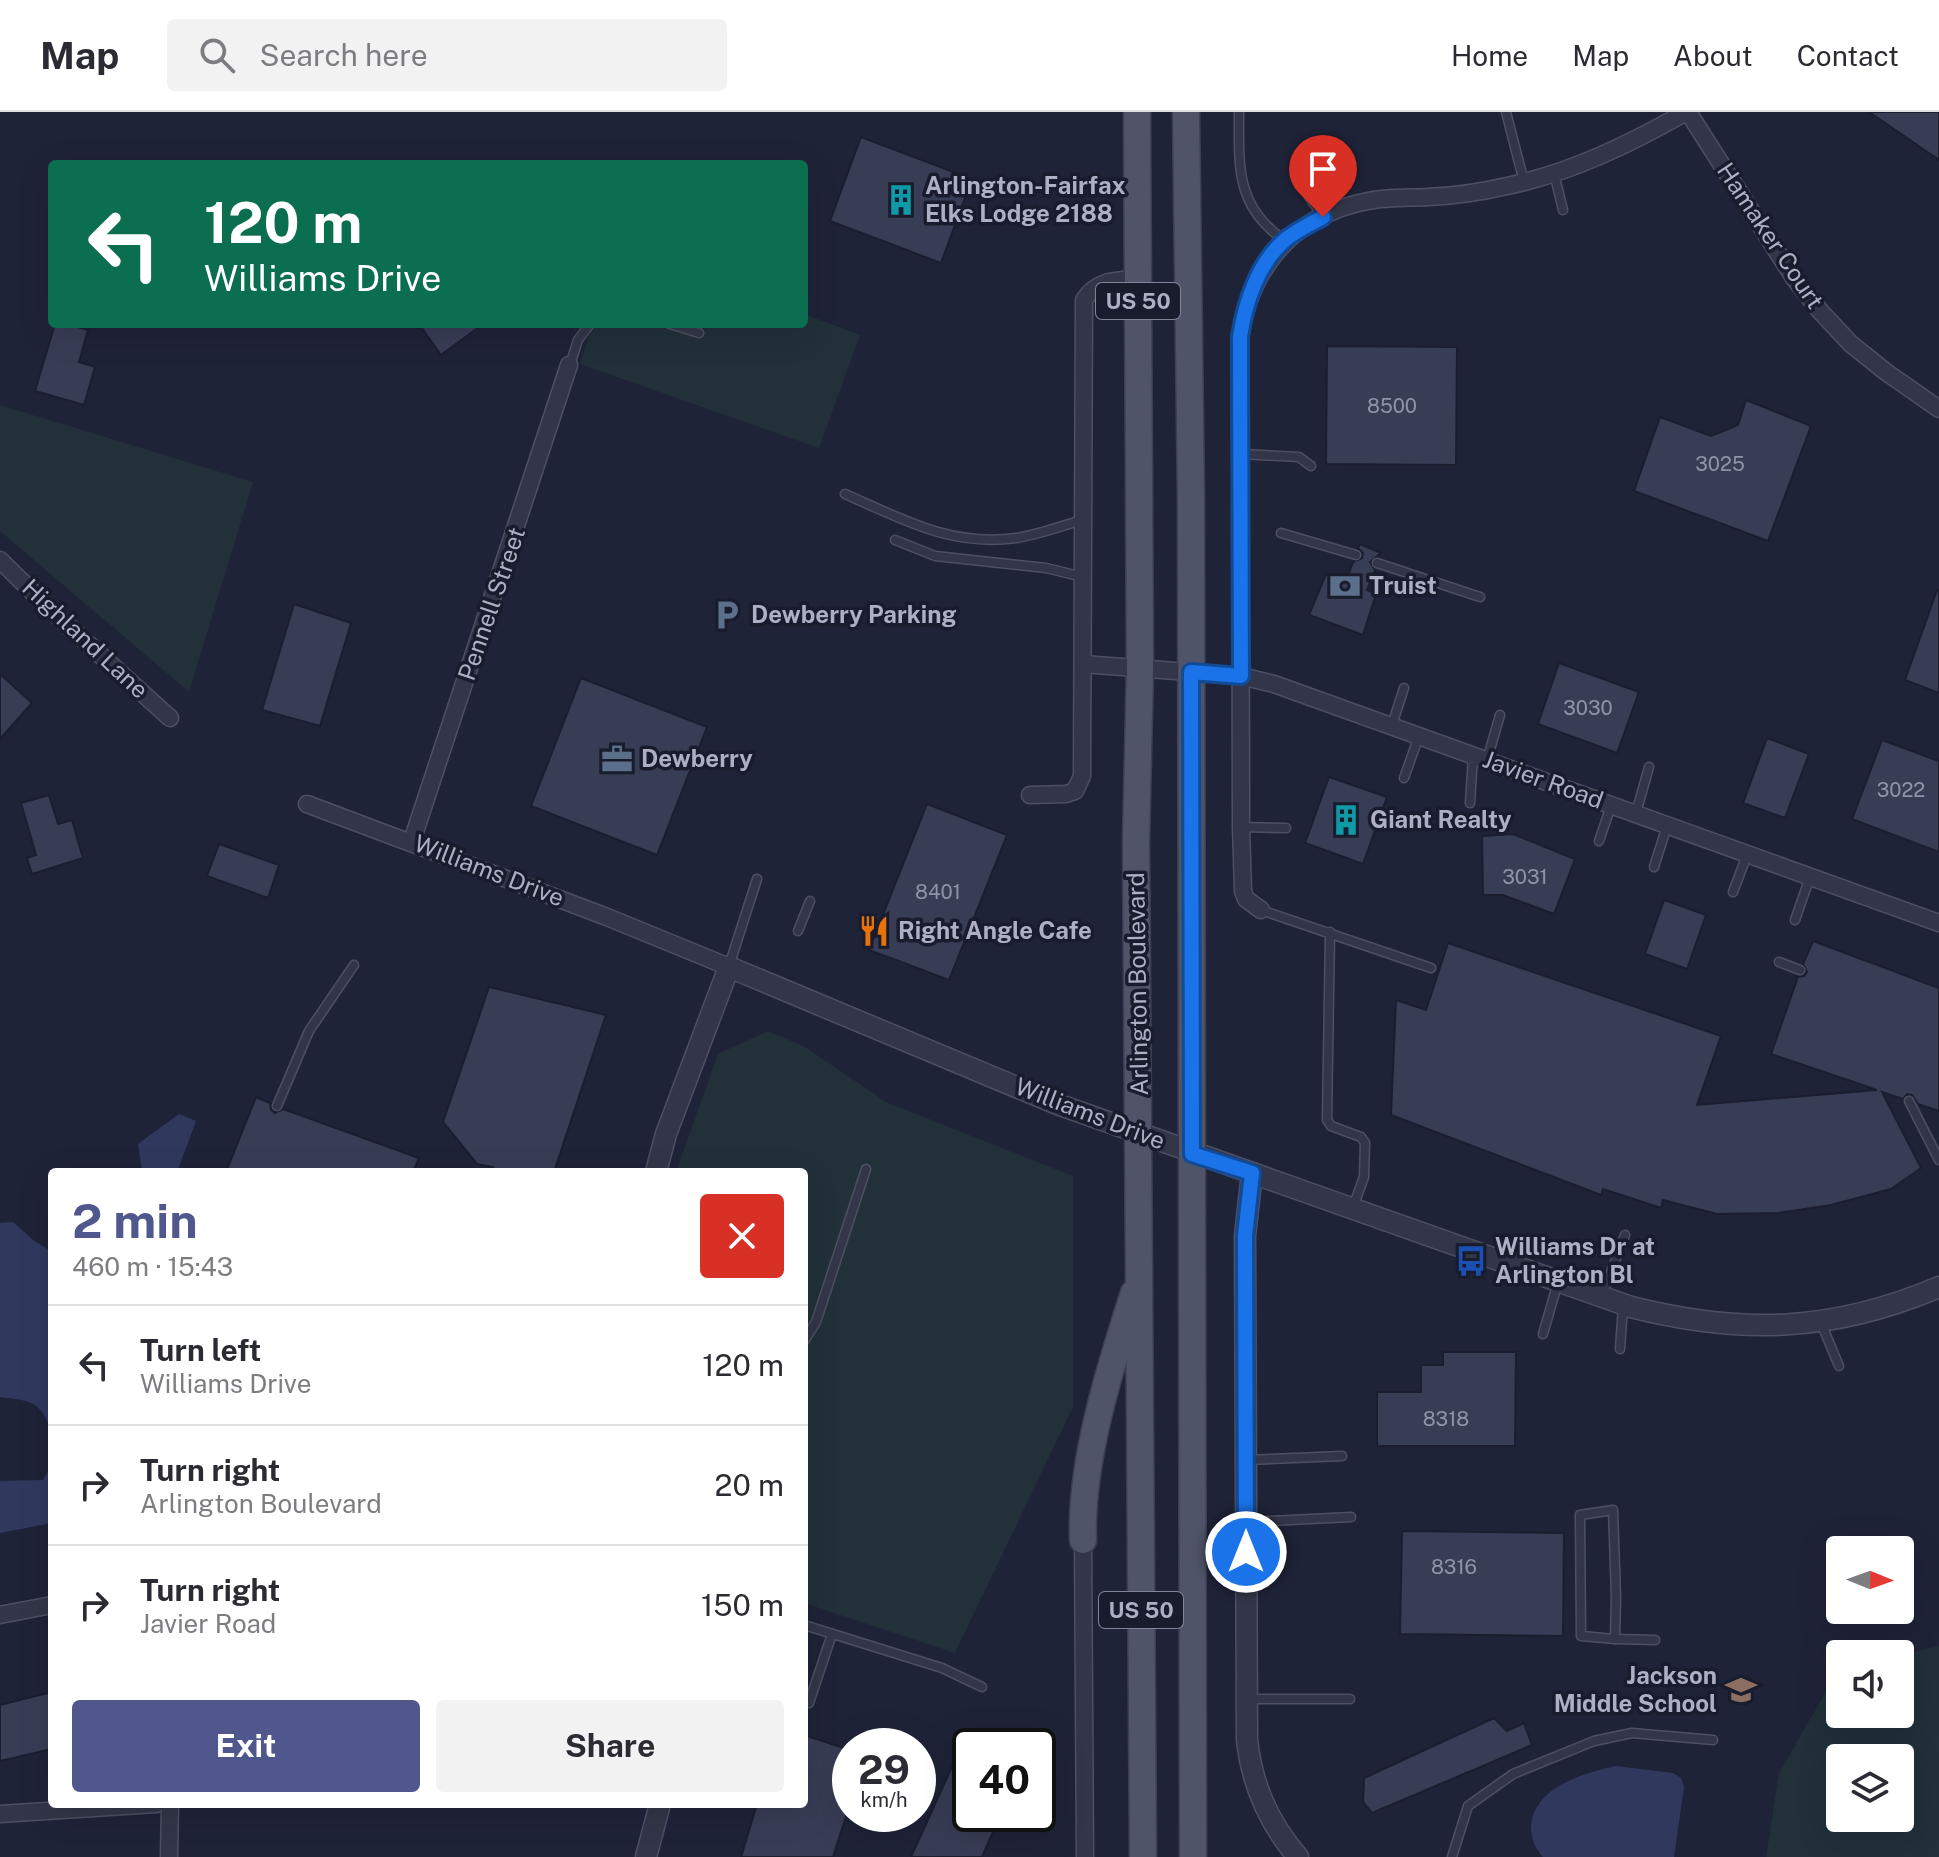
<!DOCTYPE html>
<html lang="en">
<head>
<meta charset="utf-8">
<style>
  :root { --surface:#fff; --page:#f2f2f3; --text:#2b2b33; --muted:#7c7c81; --line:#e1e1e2; --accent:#4f578d }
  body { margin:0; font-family:"Public Sans",sans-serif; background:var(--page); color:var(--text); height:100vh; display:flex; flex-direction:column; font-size:30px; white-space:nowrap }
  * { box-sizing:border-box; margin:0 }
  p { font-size:26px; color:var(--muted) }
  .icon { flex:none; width:44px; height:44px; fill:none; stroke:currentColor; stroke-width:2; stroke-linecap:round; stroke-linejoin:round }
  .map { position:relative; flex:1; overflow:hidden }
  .details { position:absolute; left:48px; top:1056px; width:760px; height:640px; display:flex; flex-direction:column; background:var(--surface); border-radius:8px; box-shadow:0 8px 32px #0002 }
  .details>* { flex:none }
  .top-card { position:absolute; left:48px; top:48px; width:760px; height:168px; border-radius:8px; box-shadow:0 8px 32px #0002; background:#0b6e4f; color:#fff; overflow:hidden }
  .needle { width:52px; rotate:91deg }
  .controls { position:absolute; left:1826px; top:1424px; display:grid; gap:16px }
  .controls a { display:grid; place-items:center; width:88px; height:88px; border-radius:8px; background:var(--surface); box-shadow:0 8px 32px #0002; font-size:40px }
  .speed { position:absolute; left:832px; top:1616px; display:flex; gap:16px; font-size:40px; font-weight:700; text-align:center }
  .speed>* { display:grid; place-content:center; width:104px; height:104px; border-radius:50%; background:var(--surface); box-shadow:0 8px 32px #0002; line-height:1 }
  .speed small { font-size:20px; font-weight:400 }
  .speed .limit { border:4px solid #111; border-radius:12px; background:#fff; color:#111 }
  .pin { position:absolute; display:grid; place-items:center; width:68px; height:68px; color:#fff; margin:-82px -34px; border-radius:50% 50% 50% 0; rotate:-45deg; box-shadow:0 0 8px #0007 }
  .pin .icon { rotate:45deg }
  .me { position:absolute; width:88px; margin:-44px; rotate:0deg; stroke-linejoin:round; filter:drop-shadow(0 0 6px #0008) }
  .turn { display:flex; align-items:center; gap:28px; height:168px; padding:0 24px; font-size:36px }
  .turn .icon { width:104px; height:104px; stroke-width:2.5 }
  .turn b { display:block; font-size:56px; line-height:68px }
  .round { display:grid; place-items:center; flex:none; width:84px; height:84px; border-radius:8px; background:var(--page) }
  .overview { display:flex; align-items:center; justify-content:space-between; height:136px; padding:0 24px }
  h1 { font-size:48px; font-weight:700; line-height:60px; color:var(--accent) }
  .action { display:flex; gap:16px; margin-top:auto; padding:16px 24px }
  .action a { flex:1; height:92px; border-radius:8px; background:var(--accent); color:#fff; font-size:32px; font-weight:700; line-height:92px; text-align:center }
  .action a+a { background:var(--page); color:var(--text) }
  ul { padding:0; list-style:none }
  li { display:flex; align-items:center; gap:24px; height:120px; padding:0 24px; border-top:2px solid var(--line) }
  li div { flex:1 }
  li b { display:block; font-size:30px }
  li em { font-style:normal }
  header { display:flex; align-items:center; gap:48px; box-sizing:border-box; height:112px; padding:0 40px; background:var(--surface); border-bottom:2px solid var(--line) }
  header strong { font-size:38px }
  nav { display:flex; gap:44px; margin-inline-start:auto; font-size:28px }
  .search { width:560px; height:72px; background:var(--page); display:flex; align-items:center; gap:20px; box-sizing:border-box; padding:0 28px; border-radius:8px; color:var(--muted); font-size:30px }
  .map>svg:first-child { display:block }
  .green { fill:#213039; fill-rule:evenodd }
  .water { fill:#30385e }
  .building { fill:#383d56; stroke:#1a1e2f; stroke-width:2 }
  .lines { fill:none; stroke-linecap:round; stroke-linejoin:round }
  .service-casing { stroke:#4d5063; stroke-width:11 }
  .minor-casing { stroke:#4d5063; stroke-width:19 }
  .tertiary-casing { stroke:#4d5063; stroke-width:23 }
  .primary-casing { stroke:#3c3f52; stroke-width:29 }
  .service { stroke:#323648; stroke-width:8 }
  .minor { stroke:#323648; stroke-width:16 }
  .tertiary { stroke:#323648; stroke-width:20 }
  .primary { stroke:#505468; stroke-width:26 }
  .route-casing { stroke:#114b97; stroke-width:20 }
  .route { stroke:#1a73e8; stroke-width:14 }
  .labels { text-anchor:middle; stroke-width:7; stroke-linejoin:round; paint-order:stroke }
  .number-label { font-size:20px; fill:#9093a9 }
  .shield { fill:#181c2c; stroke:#808497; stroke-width:2 }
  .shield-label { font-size:22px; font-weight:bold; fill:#adb0c5 }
  .poi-label { font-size:24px; font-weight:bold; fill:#adb0c5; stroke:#181c2c; text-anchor:start }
  .street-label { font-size:24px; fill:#adb0c5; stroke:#181c2c }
</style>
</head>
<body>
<header>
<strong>Map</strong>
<div class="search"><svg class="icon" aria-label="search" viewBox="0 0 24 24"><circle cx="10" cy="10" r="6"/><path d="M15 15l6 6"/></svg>Search here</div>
<nav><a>Home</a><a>Map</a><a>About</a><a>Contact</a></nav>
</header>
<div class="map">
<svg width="1939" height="1745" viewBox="0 0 1939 1745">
  <rect width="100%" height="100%" fill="#1f2338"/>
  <g class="green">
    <polygon points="804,202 860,223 819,336 580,252 593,212 804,212"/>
    <polygon points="0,293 253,370 189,580 0,419"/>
    <polygon points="768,919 805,935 886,990 1073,1064 1073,1295 955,1541 804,1491 804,1060 676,1060 718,942"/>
    <path d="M 1939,1534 L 1939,1745 L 1766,1745 L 1779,1661 L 1839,1557 L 1840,1602 L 1900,1602 L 1900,1543 ZM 1840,1646 L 1900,1646 L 1900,1706 L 1840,1706 Z"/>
  </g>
  <g class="water">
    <polygon points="179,1002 196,1009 177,1060 142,1060 138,1032"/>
    <path d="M 13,1110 L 33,1128 L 52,1140 L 52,1319 C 39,1288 32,1289 0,1285 L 0,1111 Z"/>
    <polygon points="52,1353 52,1411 0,1421 0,1369 43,1368"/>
    <path d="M 1616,1654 L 1673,1661 L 1681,1666 L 1684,1675 L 1674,1745 L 1543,1745 C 1535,1737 1532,1728 1531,1717 C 1531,1676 1583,1661 1616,1654 Z"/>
  </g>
  <g class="building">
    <polygon points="1869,0 1939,0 1939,48"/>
    <polygon points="861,25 972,67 941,151 830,109"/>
    <polygon points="55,212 67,212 88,218 79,250 95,255 84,293 35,279"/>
    <polygon points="419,212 483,212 441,243"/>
    <polygon points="1327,234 1457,235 1456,353 1326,352"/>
    <polygon points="1746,288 1811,314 1768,429 1634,379 1660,305 1711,324 1738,313"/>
    <polygon points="1360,432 1381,441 1370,450 1375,458 1367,478 1376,482 1363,523 1309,503 1326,462 1346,470 1353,450 1362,446 1363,441 1358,436"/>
    <polygon points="1937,478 1939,478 1939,581 1905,568"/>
    <polygon points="294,492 351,511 320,614 262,598"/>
    <polygon points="1559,551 1639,580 1617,641 1538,612"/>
    <polygon points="0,562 32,591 0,627"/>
    <polygon points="581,566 707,615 657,743 531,694"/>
    <polygon points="1767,626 1809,642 1785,706 1743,691"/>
    <polygon points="1882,628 1939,649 1939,740 1852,707"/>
    <polygon points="1329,665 1387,685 1363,752 1305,731"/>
    <polygon points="49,683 58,712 72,708 83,746 32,762 27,746 36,743 21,691"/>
    <polygon points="927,692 1007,723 949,868 869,838"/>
    <polygon points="1513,722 1575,747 1554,802 1503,783 1483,783 1482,724"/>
    <polygon points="219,732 279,753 268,786 207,764"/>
    <polygon points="1664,788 1706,803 1687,857 1645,842"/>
    <polygon points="1813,829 1939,876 1939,999 1918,992 1912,983 1907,982 1903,987 1882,980 1921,1056 1891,1077 1831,1093 1778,1101 1717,1102 1663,1088 1661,1096 1603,1077 1601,1083 1391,1003 1396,888 1426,898 1448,831 1721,924 1697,993 1877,978 1771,942 1798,865 1804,864 1807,860 1803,852"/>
    <polygon points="489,875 606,903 554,1060 492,1060 493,1055 477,1052 443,1010"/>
    <polygon points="256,985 270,991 271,998 275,1001 283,997 419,1046 413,1060 226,1060"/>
    <polygon points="1443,1240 1516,1240 1515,1334 1377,1334 1377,1280 1421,1280 1421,1253 1443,1253"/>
    <polygon points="1402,1419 1564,1421 1563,1524 1400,1522"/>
    <polygon points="52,1580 52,1637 0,1649 0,1593"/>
    <polygon points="1494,1606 1507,1619 1524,1611 1532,1633 1372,1701 1363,1690 1364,1666"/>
    <polygon points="804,1623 850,1638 850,1692 833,1745 741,1745 757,1692 804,1692"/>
    <polygon points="955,1648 970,1654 970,1702 1001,1702 982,1745 911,1745"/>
  </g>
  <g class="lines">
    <defs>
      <g id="service">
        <path d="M 1239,0 C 1239,54 1235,94 1284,128"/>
        <polyline points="1506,0 1524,70"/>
        <polyline points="1307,45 1309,85 1323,104"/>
        <polyline points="1554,61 1563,98"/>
        <polyline points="670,212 699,221"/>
        <polyline points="570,253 578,228 590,212"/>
        <polyline points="1240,342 1299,345 1311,354"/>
        <path d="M 845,382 C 902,407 951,435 1016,426 C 1038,423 1061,414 1082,408"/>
        <polyline points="1281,421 1356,443"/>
        <polyline points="895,428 935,444 1046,456 1083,465"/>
        <polyline points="1377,451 1480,485"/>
        <polyline points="1392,613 1404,576"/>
        <polyline points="1487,648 1500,603"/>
        <polyline points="1404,666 1419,624"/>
        <polyline points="1470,691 1473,644"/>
        <polyline points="1636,701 1649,655"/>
        <polyline points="1241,715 1286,716"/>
        <polyline points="1599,729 1611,694"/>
        <polyline points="1654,755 1667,714"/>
        <polyline points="1733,780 1747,743"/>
        <polyline points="1261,798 1431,856"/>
        <polyline points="1795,808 1810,765"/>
        <polyline points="798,819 810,789"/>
        <polyline points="1330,820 1327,1008 1331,1014 1361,1025 1365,1031 1364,1065 1353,1095"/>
        <polyline points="1779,850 1800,858"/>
        <polyline points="729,854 757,767"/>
        <polyline points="1909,989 1939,1048"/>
        <polyline points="277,994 309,919 354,853"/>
        <polyline points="1602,1184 1625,1123"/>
        <polyline points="1821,1211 1839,1254"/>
        <polyline points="1543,1222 1558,1170"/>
        <polyline points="804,1229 816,1210 866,1057"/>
        <polyline points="1620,1237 1623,1194"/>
        <polyline points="1246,1348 1342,1344"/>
        <polygon points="1613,1398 1616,1485 1615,1527 1581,1524 1580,1403"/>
        <polyline points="1248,1410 1351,1405"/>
        <polyline points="804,1513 942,1556 982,1575"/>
        <polyline points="1615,1527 1655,1528"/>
        <polyline points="1247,1587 1350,1587"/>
        <polyline points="809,1591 832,1522"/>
        <polyline points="1452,1745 1468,1694 1513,1662 1594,1629 1632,1621 1713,1628"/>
      </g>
      <g id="minor">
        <polyline points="1688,0 1794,166 1820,199 1851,232 1886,260 1939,297"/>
        <polyline points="0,448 54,501 170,606"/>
        <polyline points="1083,552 1241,564 1274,572 1939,811"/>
        <path d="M 1030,683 L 1066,682 L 1075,679 L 1082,664 L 1084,188 C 1097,168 1116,168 1138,167"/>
        <polyline points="307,692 607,805 729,855"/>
        <polyline points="412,729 569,253"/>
        <path d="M 1261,798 L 1246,787 L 1243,779 L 1241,715 L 1240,225 C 1251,153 1295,103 1368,89 C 1387,85 1409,86 1428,85 C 1454,84 1481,80 1507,74 C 1570,61 1630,32 1686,0"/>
        <polyline points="1083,1428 1085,1745"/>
        <polyline points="0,1503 52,1493"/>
        <polyline points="0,1702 156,1692"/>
        <polyline points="169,1745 170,1692"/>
      </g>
      <g id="tertiary">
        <path d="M 656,1060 L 666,1022 L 729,855 L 1057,992 L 1631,1195 C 1742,1223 1833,1220 1939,1175"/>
        <path d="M 1252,1061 L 1245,1124 L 1247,1628 C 1252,1673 1268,1710 1298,1745"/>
        <polyline points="646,1745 660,1692"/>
      </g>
      <g id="primary">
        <polyline points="1137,0 1140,556 1136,729 1143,1745"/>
        <polyline points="1186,0 1191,387 1193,1745"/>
        <path d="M 1083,1428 C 1080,1351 1110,1255 1134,1181"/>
      </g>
    </defs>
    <use href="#service" class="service-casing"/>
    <use href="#minor" class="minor-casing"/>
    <use href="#tertiary" class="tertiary-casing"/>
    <use href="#primary" class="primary-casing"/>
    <use href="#service" class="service"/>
    <use href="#minor" class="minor"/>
    <use href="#tertiary" class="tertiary"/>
    <use href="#primary" class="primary"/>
  </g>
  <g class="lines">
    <defs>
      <path id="route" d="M 1246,1440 L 1245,1124 L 1252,1061 L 1192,1042 L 1191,560 L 1241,564 L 1240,225 C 1245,191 1258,151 1285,128 C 1295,119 1311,112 1323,105"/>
    </defs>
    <use href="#route" class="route-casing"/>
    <use href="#route" class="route"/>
  </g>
  <defs>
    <symbol id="building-bare" viewBox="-9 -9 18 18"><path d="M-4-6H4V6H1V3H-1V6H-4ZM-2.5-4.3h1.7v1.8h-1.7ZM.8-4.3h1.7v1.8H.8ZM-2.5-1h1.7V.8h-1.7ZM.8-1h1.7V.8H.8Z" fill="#0f9aa8" stroke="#181c2c" stroke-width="2.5" paint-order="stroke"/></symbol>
    <symbol id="bank-bare" viewBox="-9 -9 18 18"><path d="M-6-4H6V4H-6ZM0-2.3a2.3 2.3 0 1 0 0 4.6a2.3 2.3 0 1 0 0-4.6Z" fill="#5c6f8a" stroke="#181c2c" stroke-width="2.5" paint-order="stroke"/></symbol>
    <symbol id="parking-bare" viewBox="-9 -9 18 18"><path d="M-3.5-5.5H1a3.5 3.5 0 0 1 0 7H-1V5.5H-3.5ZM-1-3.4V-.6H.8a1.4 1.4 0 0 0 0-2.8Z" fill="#5c6f8a" stroke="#181c2c" stroke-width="2.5" paint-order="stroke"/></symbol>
    <symbol id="office-bare" viewBox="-9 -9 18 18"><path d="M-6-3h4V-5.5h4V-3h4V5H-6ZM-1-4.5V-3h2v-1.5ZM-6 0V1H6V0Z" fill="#5c6f8a" stroke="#181c2c" stroke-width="2.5" paint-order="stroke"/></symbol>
    <symbol id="restaurant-bare" viewBox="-9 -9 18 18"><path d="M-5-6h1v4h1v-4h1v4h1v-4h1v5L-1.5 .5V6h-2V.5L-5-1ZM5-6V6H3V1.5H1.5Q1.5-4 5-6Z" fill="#e8710a" stroke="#181c2c" stroke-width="2.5" paint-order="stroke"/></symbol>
    <symbol id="bus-bare" viewBox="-9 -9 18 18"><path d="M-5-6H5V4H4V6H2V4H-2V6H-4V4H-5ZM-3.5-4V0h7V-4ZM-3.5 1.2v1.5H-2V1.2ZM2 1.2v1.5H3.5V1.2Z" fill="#1a4fb4" stroke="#181c2c" stroke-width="2.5" paint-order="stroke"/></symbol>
    <symbol id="school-bare" viewBox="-9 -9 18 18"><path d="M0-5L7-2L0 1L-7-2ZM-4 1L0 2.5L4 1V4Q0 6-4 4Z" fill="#8d6e63" stroke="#181c2c" stroke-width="2.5" paint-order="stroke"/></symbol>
  </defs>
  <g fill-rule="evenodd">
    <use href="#building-bare" x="879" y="66" width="44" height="44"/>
    <use href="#bank-bare" x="1323" y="452" width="44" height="44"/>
    <use href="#parking-bare" x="705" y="481" width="44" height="44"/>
    <use href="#office-bare" x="595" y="625" width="44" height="44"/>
    <use href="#building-bare" x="1324" y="686" width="44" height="44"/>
    <use href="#restaurant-bare" x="852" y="797" width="44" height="44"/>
    <use href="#bus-bare" x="1449" y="1127" width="44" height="44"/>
    <use href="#school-bare" x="1719" y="1556" width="44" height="44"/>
  </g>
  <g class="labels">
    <g class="number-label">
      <text x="1392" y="301">8500</text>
      <text x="1720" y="359">3025</text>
      <text x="1588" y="603">3030</text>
      <text x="1901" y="685">3022</text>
      <text x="1525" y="772">3031</text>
      <text x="938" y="787">8401</text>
      <text x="1446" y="1314">8318</text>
      <text x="1454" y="1462">8316</text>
    </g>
    <g class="shield">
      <rect x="1096" y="171" width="84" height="36" rx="6"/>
      <rect x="1099" y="1480" width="84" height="36" rx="6"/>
    </g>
    <g class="shield-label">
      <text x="1138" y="197">US 50</text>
      <text x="1141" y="1506">US 50</text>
    </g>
    <g class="poi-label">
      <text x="925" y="82">Arlington-Fairfax<tspan x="925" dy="28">Elks Lodge 2188</tspan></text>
      <text x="1369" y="482">Truist</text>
      <text x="751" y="511">Dewberry Parking</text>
      <text x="641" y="655">Dewberry</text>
      <text x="1370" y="716">Giant Realty</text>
      <text x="898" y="827">Right Angle Cafe</text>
      <text x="1495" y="1143">Williams Dr at<tspan x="1495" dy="28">Arlington Bl</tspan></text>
      <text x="1717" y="1572" text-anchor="end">Jackson<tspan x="1717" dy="28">Middle School</tspan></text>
    </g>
    <g class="street-label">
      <text transform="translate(1770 124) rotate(56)" y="8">Hamaker Court</text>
      <text transform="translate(492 492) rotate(-71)" y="8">Pennell Street</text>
      <text transform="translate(85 527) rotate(43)" y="8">Highland Lane</text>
      <text transform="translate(1543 668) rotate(20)" y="8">Javier Road</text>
      <text transform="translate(489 759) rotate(21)" y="8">Williams Drive</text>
      <text transform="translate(1138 872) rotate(-91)" y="8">Arlington Boulevard</text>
      <text transform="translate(1090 1002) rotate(21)" y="8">Williams Drive</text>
    </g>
  </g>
</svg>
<div class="controls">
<a><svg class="needle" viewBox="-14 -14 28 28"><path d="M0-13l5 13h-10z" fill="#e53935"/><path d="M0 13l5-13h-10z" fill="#7c7c81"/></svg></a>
<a><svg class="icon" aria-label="sound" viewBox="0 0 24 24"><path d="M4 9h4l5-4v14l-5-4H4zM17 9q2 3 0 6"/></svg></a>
<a><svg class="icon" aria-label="layers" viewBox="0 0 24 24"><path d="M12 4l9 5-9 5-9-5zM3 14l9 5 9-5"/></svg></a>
</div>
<div class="speed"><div>29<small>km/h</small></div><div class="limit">40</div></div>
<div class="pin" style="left:1323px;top:105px;background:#d93025"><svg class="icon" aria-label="arrive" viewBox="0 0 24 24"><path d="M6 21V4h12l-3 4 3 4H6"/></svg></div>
<svg class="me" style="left:1246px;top:1440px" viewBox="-20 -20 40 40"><circle r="17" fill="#1a73e8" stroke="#fff" stroke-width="3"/><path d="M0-11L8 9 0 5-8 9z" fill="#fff"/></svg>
<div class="top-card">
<div class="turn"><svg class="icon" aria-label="left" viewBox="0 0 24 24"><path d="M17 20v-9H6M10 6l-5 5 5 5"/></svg><div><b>120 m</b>Williams Drive</div></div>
</div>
<section class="details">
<div class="overview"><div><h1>2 min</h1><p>460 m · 15:43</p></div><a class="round" style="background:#d93025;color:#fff"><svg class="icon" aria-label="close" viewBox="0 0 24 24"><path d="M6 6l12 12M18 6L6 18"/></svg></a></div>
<ul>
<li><svg class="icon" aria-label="left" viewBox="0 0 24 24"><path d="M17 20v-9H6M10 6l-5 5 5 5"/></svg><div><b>Turn left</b><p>Williams Drive</p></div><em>120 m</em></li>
<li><svg class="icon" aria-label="right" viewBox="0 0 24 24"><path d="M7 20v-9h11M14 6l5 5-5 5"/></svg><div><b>Turn right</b><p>Arlington Boulevard</p></div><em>20 m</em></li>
<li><svg class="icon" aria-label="right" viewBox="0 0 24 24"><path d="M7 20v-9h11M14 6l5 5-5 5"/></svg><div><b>Turn right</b><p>Javier Road</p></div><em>150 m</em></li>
</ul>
<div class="action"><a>Exit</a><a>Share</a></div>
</section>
</div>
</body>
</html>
